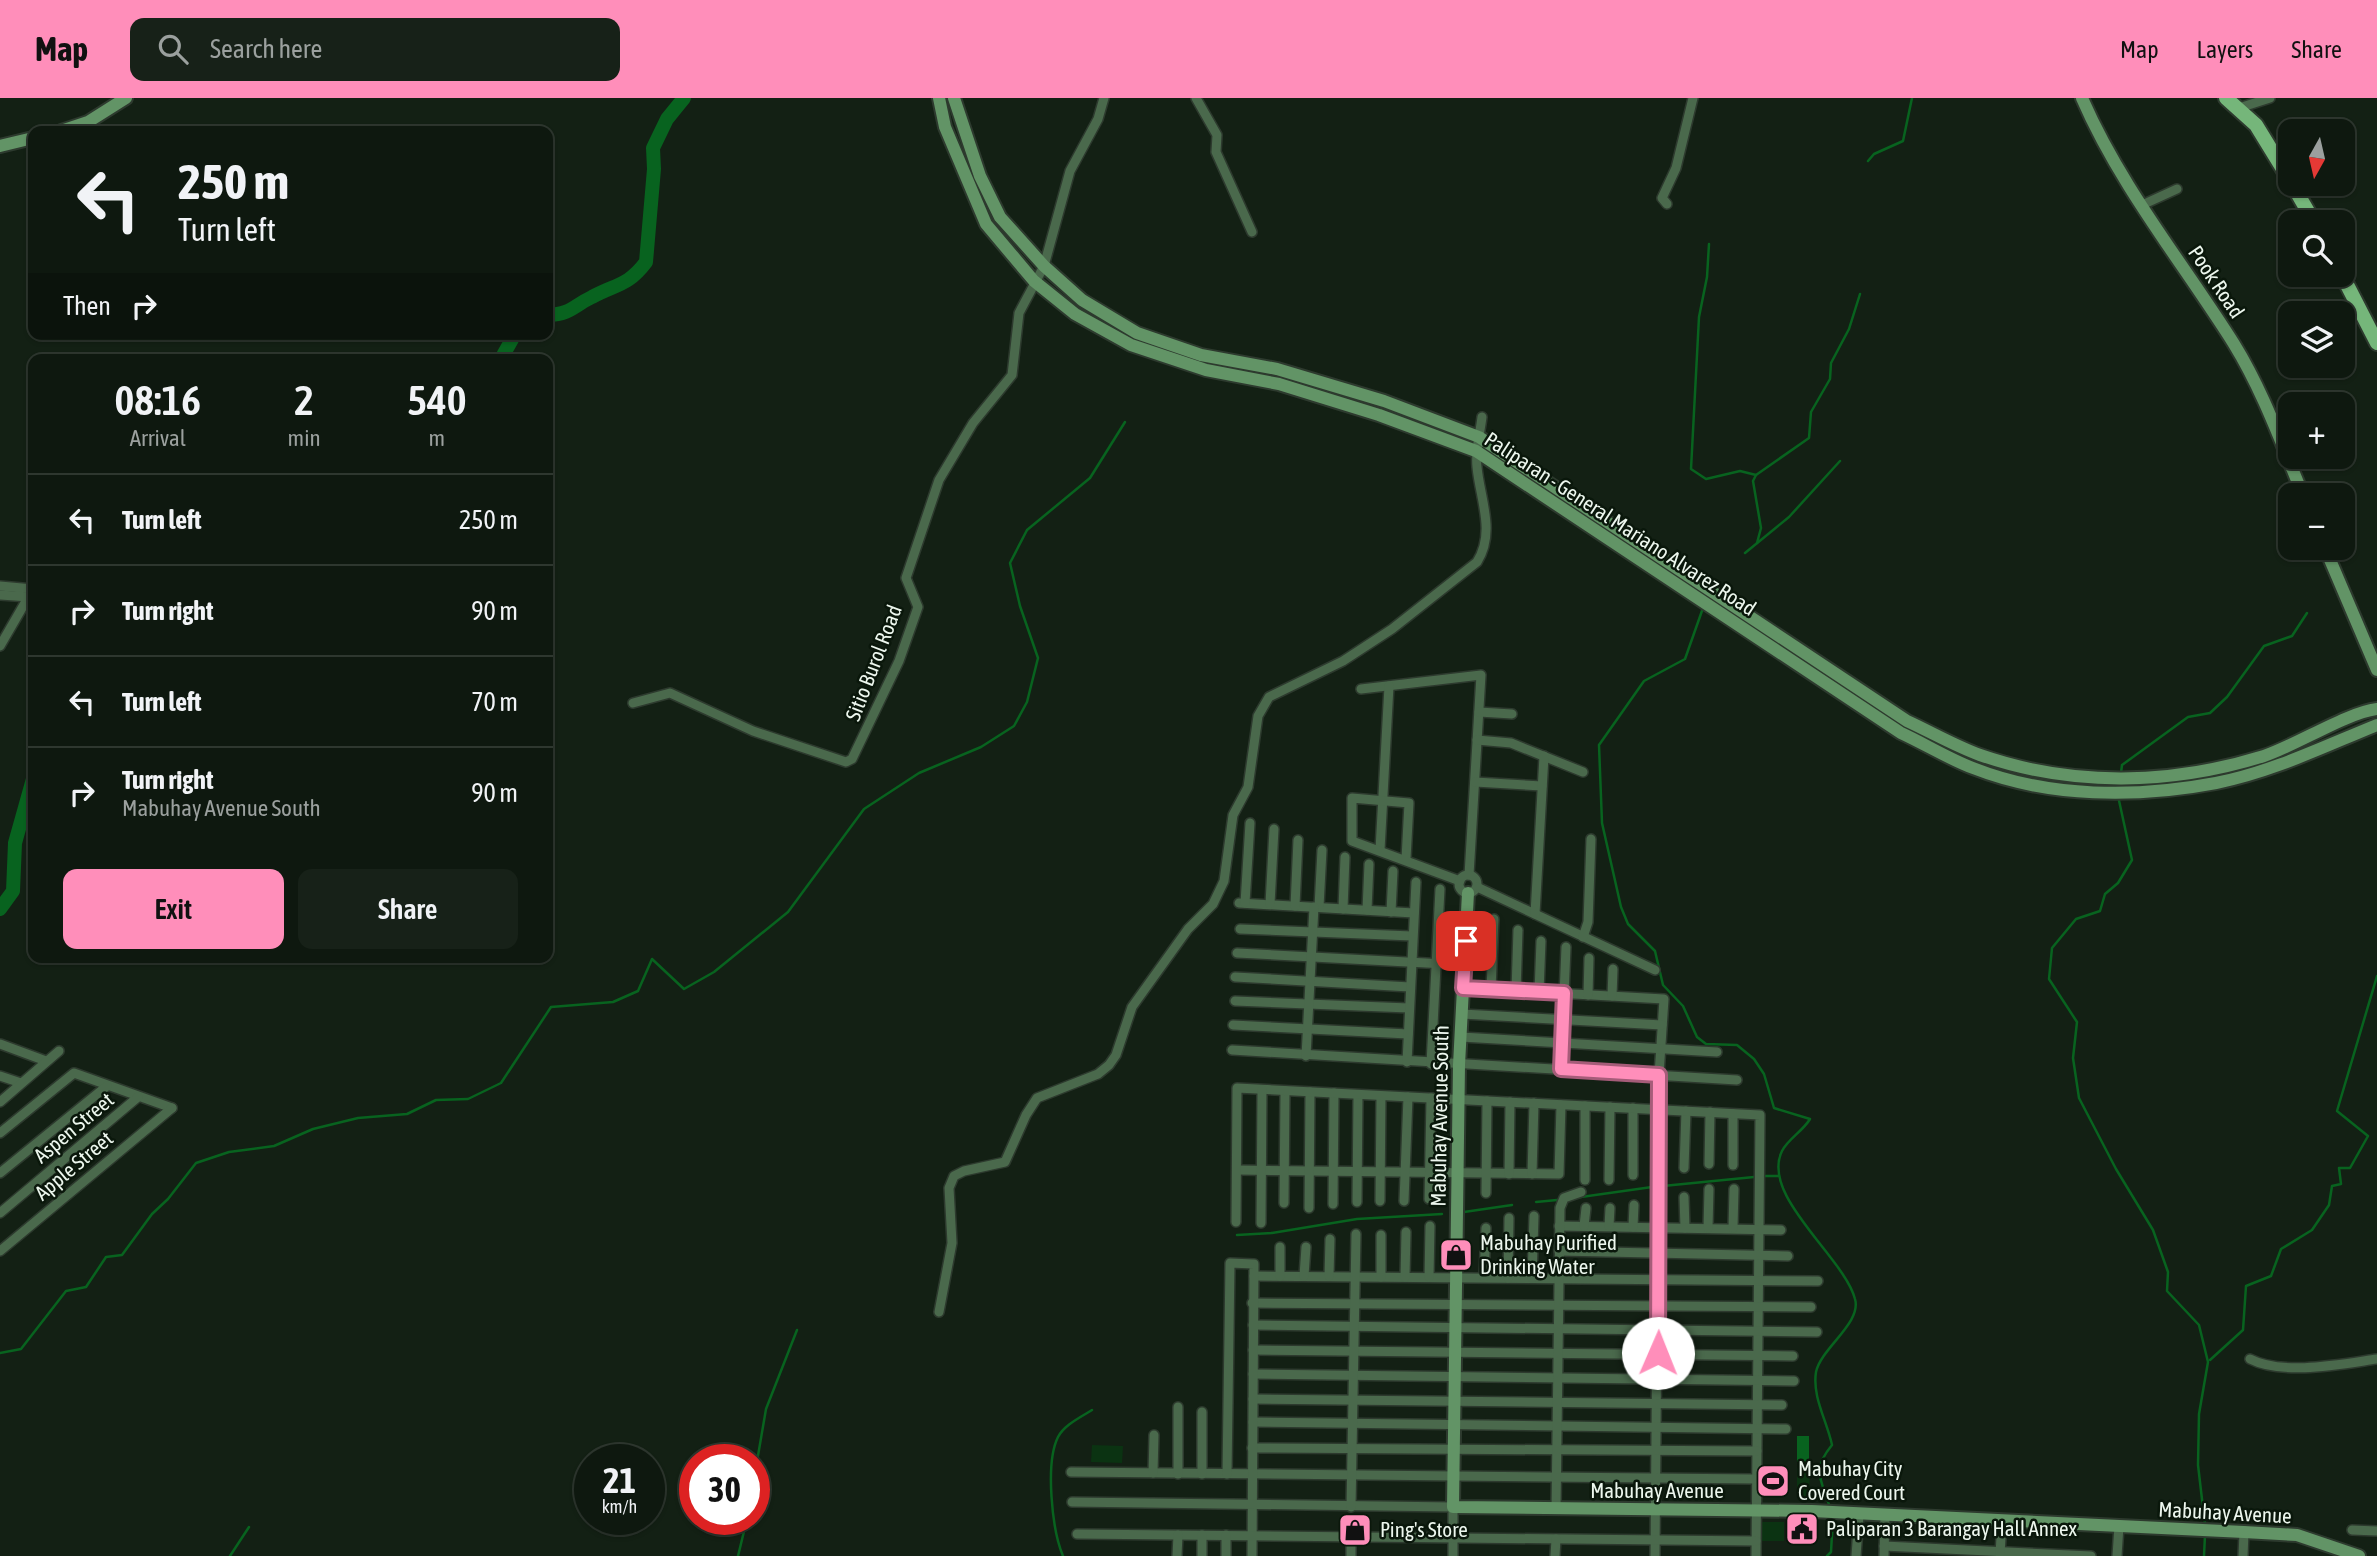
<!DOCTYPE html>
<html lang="en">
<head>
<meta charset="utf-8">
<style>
  :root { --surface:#0e180f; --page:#172118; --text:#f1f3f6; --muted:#9ba09e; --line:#2e372f; --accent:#ff8eba }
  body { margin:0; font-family:"Asap Condensed",sans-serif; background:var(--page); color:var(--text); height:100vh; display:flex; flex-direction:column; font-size:26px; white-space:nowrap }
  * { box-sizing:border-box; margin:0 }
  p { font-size:23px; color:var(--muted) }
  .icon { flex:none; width:38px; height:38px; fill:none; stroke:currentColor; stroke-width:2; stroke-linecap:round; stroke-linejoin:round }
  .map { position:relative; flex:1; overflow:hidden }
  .side { position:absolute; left:28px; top:256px; width:525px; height:609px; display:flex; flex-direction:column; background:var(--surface); border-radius:14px; box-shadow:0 2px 5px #0004,0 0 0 2px var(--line) }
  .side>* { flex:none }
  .top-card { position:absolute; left:28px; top:28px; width:525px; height:214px; border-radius:14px; box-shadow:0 2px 5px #0004,0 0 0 2px var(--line); background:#0e180f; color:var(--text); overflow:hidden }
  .needle { width:46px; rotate:188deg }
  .buttons { position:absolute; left:2278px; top:21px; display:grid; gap:14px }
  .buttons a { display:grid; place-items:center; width:77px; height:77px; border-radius:14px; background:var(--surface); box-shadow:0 2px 5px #0004,0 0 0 2px var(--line); font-size:35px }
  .speed { position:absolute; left:574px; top:1346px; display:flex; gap:14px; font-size:35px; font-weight:700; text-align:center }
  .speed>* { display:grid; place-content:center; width:91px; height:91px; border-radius:50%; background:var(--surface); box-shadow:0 2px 5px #0004,0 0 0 2px var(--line); line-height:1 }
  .speed small { font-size:18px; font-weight:400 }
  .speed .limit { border:10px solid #d22; background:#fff; color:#111 }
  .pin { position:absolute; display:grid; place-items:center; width:60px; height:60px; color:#fff; margin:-30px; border-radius:14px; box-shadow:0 4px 10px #0006 }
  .me { position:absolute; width:77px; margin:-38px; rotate:1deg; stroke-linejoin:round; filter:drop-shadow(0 0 5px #0008) }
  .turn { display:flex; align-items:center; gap:24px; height:147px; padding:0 35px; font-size:32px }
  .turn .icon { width:91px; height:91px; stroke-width:2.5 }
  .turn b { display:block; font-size:49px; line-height:60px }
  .then { display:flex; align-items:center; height:66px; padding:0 35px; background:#0003; gap:14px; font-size:26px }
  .eta { display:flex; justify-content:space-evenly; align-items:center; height:119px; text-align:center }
  .eta b { font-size:42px; font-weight:600; line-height:49px }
  .primary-button { display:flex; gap:14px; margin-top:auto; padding:14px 35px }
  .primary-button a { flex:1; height:80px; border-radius:14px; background:var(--accent); color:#111; font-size:28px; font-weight:600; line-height:80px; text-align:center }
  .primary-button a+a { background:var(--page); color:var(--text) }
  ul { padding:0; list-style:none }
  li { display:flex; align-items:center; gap:21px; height:91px; padding:0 35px; border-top:2px solid var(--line) }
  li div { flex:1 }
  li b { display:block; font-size:26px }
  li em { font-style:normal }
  header { display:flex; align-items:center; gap:42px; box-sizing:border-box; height:98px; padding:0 35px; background:var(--accent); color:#111 }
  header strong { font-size:33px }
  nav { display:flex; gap:38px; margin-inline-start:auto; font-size:24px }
  .search { width:490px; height:63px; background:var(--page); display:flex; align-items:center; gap:18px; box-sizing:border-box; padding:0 24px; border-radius:14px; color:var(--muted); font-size:26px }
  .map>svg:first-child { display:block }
  .green { fill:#0b3312 }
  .water { fill:#08631f }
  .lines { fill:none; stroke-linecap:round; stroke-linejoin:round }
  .stream { stroke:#08631f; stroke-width:2.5 }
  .river { stroke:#08631f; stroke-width:14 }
  .street-casing { stroke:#2d3a2e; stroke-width:12 }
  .secondary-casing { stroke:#2d3a2e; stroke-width:16 }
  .primary-casing { stroke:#2d3a2e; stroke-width:18 }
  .street { stroke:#4a694c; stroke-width:9 }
  .secondary { stroke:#629466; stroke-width:12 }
  .primary { stroke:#75b67a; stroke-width:14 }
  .route-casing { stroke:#a65c79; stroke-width:18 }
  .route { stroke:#ff8eba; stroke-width:12 }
  .labels { text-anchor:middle; stroke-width:5; stroke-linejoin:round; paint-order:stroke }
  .street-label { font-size:21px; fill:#edf7ee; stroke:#0a170b }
  .poi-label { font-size:21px; fill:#edf7ee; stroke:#0a170b; text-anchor:start }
</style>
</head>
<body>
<header>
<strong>Map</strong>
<div class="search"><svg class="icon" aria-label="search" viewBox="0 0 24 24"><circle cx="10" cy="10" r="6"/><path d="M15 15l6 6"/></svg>Search here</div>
<nav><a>Map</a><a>Layers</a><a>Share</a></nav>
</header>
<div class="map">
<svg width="2377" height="1458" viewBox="0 0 2377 1458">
  <rect width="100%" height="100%" fill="#132014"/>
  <g class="green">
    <polygon points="1092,1347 1123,1348 1122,1365 1091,1364"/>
    <polygon points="1797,1370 1810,1370 1809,1399 1797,1399"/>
    <rect x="1761" y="1424" width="23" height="19"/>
  </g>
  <rect class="water" x="1797" y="1338" width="12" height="26"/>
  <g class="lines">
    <g class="stream">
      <polyline points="1868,63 1874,56 1903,43 1912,0"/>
      <polyline points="1709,146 1707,179 1699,219 1691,371 1706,381 1740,373 1756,377"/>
      <polyline points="1757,445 1761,430 1753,383 1756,377 1809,340 1811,314 1830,281 1831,265 1849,231 1860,196"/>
      <polyline points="1745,455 1789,419 1840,363"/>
      <path d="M 1703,510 L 1685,561 L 1644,583 L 1599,647 L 1602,725 L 1621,809 L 1628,826 L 1655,853 L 1663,887 L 1683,908 L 1697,939 L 1706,946 L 1737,947 L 1754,961 L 1764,976 L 1774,1010 L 1810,1021 C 1803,1033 1788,1041 1782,1053 C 1760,1098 1844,1159 1855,1201 C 1862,1225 1821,1250 1816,1274 C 1812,1299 1827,1323 1832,1347 C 1810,1374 1822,1381 1830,1410"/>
      <polyline points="2121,675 2122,667 2188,619 2210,615 2227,599 2264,548 2292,538 2307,515"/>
      <polyline points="2118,698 2132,762 2118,785 2105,796 2100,813 2076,821 2052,850 2049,881 2077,924 2073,960 2079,1000 2116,1071 2153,1132 2168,1174 2167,1193 2199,1227 2208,1264 2199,1316 2198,1367 2205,1427"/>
      <polyline points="1763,1078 1779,1078"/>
      <polyline points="1663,1088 1754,1079"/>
      <polyline points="1574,1100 1652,1089"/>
      <polyline points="1536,1104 1557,1102"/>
      <polyline points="1464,1114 1512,1107"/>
      <polyline points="1237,1137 1272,1135 1357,1121 1442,1116"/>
      <polyline points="0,1255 21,1251 66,1193 86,1189 106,1159 122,1157 152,1116 168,1101 196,1065 229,1054 274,1048 313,1031 358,1020 407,1016 436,1002 468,1001 501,985 551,909 613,904 638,893 652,861 684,891 714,874 788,814 864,711 919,675 981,649 1014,628 1027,604 1038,560 1020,508 1010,465 1027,432 1090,380 1125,324"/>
      <polyline points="2210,1262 2243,1232 2246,1188 2271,1178 2281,1151 2312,1132 2329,1107 2332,1088 2341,1086 2339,1070 2350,1070 2368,1038 2337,1013 2377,878"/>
      <polyline points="754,1381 766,1311 797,1232"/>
      <polyline points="230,1458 249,1429"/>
      <polyline points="738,1458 747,1421"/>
      <path d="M 1063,1458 C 1052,1432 1045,1365 1058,1339 C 1064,1327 1081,1319 1092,1312"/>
      <polyline points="1827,1458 1831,1454 1833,1419"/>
      <polyline points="2204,1458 2205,1437"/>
    </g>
    <g class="river">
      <path d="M 548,217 C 571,216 573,208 592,199 C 616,186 628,188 646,164 L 654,71 L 653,50 L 667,21 L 684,0"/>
      <polyline points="501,261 515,236"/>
      <polyline points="0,811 13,793 15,745 33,681"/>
    </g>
    <defs>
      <g id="street">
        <polyline points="1196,0 1217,37 1216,54 1252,134"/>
        <polyline points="2239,10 2270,0"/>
        <polyline points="1667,106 1662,100 1676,70 1693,0"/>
        <polyline points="2142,107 2177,91"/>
        <polyline points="0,488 33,491 0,548"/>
        <polyline points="0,497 29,499"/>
        <polyline points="1361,591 1481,577 1469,777"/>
        <polyline points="633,605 670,595 753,633 846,664 852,661 899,563 918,509 906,480 939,382 973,325 1012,277 1019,215 1044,168 1070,73 1098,21 1104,0"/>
        <polyline points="1479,614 1512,616"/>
        <polyline points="1477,642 1511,645 1583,674"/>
        <polyline points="1475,684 1542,688"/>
        <polyline points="1380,752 1389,588"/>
        <polyline points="1406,761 1409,705 1352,700 1352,743 1460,783"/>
        <circle cx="1468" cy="786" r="9"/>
        <polyline points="1477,789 1655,872"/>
        <polyline points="1239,805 1414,815"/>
        <polyline points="1245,805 1250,725"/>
        <polyline points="1270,806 1274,731"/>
        <polyline points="1295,808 1298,742"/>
        <polyline points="1319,809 1322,752"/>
        <polyline points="1343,811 1345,759"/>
        <polyline points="1367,812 1369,766"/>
        <polyline points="1391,814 1393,773"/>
        <polyline points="1535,816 1544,658"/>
        <polyline points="1240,831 1412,838"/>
        <polyline points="1583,839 1588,824 1591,741"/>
        <polyline points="1237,855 1464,867"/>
        <polyline points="1235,879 1410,889"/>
        <polyline points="1463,890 1664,901 1659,977 1655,1458"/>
        <polyline points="1491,891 1494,821"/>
        <polyline points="1516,893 1518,832"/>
        <polyline points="1539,894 1541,843"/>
        <polyline points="1588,897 1589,860"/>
        <polyline points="1612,898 1613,871"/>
        <polyline points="1235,903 1409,910"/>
        <polyline points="1462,916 1662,927"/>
        <polyline points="1233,927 1408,936"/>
        <polyline points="1461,939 1717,954"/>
        <polyline points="0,946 46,963"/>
        <polyline points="1232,952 1737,982"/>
        <polyline points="1306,958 1314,809"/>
        <polyline points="1407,964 1416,784"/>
        <polyline points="1431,966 1440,791"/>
        <polyline points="1561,971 1566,849"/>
        <polyline points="0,978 21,985"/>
        <polyline points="0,1004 59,953"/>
        <polyline points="1633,1010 1633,1077"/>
        <polyline points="0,1035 74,975 172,1010"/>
        <polyline points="1709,1066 1710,1014"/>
        <polyline points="1733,1067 1733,1016"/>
        <polyline points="1684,1070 1686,1013"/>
        <polyline points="1237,1072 1559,1076 1561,1007"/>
        <polyline points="0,1075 107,988"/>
        <polyline points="1509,1076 1510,1004"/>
        <polyline points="1532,1076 1534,1005"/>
        <polyline points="1585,1082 1585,1008"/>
        <polyline points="1609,1082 1610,1009"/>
        <polyline points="1486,1095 1487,1003"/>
        <polyline points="1684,1099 1685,1130"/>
        <polyline points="1429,1101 1431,1000"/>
        <polyline points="1380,1103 1381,998"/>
        <polyline points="1404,1103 1408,999"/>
        <polyline points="1357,1104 1358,997"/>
        <polyline points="1284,1105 1285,993"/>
        <polyline points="1333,1106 1334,995"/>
        <polyline points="1309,1110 1310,994"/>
        <polyline points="0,1115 138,999"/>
        <polyline points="1236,1124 1237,990 1760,1017 1756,1458"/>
        <polyline points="1261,1125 1262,992"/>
        <polyline points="1559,1128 1781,1132"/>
        <polyline points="1584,1128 1586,1110"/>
        <polyline points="1609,1128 1610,1110"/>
        <polyline points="1633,1129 1634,1107"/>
        <polyline points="1708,1130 1709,1091"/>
        <polyline points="1733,1130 1734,1091"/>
        <polyline points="0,1153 172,1010"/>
        <polyline points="1559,1153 1788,1158"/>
        <polyline points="1254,1178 1818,1183"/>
        <polyline points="1280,1178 1280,1149"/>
        <polyline points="1304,1178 1306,1149"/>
        <polyline points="1329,1178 1330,1141"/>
        <polyline points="1381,1179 1381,1137"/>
        <polyline points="1405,1179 1406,1134"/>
        <polyline points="1429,1179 1430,1128"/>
        <polyline points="1484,1179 1486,1130"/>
        <polyline points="1508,1180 1509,1120"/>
        <polyline points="1532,1180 1534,1118"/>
        <polyline points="1252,1205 1811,1209"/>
        <path d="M 939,1214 L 952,1145 L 949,1090 L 954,1078 L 964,1073 L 1005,1064 L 1026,1017 L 1037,1000 L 1098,976 L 1109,967 L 1116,957 L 1132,909 L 1188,831 L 1213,806 L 1224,783 L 1233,717 L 1248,689 L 1258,618 L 1269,599 L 1343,563 L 1392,531 L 1477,464 C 1496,434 1480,401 1477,369 C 1475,352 1480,336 1482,319"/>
        <polyline points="1253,1227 1817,1234"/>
        <polyline points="1253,1252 1793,1258"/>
        <path d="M 2250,1261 C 2283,1278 2342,1266 2377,1261"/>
        <polyline points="1253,1276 1794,1283"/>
        <polyline points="1253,1301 1782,1307"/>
        <polyline points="1253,1324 1786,1331"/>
        <polyline points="1252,1350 1757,1353"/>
        <polyline points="1071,1374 1756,1381"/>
        <polyline points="1153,1375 1154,1337"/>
        <polyline points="1178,1376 1178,1309"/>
        <polyline points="1202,1376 1202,1314"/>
        <polyline points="1227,1376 1230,1165 1254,1166 1252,1458"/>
        <polyline points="1072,1404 1453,1409 1453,1458"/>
        <polyline points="1351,1409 1356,1136"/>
        <polyline points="1556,1411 1560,1110 1564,1100 1581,1094"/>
        <polyline points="2352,1432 2377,1433"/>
        <polyline points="1077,1436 1756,1443"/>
        <polyline points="1884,1448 2091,1458"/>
        <polyline points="2000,1456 2002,1423"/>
        <polyline points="1177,1458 1178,1437"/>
        <polyline points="1202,1458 1202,1437"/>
        <polyline points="1226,1458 1226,1437"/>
        <polyline points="1351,1458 1351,1438"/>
        <polyline points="1555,1458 1556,1441"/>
        <polyline points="1856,1458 1859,1417"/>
        <polyline points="1884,1458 1885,1418"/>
        <polyline points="2117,1458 2119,1428"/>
        <polyline points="2243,1458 2244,1434"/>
      </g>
      <g id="secondary">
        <path d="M 939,0 L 945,29 L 986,126 L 1034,183 L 1075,216 L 1131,247 L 1206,272 L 1279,286 L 1379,317 L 1476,353 L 1901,635 C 1925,646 1949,661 1973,670 C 2049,700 2137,700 2216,685 C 2272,674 2325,648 2377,627"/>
        <path d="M 954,0 L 980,78 L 1000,119 L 1044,168 L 1082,202 L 1137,235 L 1201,257 L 1277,271 L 1384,303 L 1479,339 L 1907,623 C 1931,634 1955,648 1980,657 C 2072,689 2171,687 2264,658 C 2297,647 2346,615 2377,611"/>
        <path d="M 2082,0 C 2120,88 2183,165 2234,246 C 2263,293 2282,347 2303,397"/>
        <polyline points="61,33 88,24 126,0"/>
        <polyline points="0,48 33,40"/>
        <polyline points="2325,450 2377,572"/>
        <polyline points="1468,795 1459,967 1453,1409 1812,1413 2244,1434 2297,1437 2359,1458"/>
      </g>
      <g id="primary">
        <polyline points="2226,0 2256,27 2291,84"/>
        <polyline points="2292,86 2314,124"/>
        <polyline points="2342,177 2377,245"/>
      </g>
    </defs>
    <use href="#street" class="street-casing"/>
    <use href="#secondary" class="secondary-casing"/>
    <use href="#primary" class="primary-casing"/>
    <use href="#street" class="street"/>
    <use href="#secondary" class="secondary"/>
    <use href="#primary" class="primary"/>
  </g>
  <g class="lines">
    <defs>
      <polyline id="route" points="1466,843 1463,890 1564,895 1561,971 1659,977 1658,1255"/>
    </defs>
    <use href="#route" class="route-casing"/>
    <use href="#route" class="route"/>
  </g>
  <defs>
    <symbol id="shop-square" viewBox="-11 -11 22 22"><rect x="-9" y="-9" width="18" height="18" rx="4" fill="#ff8eba" stroke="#0a170b"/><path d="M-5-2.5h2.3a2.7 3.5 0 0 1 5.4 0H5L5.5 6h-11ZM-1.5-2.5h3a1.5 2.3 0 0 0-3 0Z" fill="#111"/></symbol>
    <symbol id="stadium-square" viewBox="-11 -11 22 22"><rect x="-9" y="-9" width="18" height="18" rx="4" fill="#ff8eba" stroke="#0a170b"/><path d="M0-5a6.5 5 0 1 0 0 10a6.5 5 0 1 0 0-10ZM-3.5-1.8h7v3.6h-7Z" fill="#111"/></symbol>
    <symbol id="civic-square" viewBox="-11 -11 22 22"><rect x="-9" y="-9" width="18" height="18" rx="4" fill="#ff8eba" stroke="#0a170b"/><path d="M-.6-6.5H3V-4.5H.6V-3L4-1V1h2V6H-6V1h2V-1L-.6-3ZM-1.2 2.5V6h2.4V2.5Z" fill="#111"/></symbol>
  </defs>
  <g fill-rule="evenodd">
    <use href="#shop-square" x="1437" y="1138" width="38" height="38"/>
    <use href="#stadium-square" x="1754" y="1364" width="38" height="38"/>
    <use href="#civic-square" x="1783" y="1412" width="38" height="38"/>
    <use href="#shop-square" x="1336" y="1413" width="38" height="38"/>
  </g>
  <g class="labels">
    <g class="street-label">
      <text transform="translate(2216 184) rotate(56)" y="7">Pook Road</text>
      <text transform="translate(1620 426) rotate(33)" y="7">Paliparan - General Mariano Alvarez Road</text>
      <text transform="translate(874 565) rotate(-69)" y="7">Sitio Burol Road</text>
      <text transform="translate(1440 1018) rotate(-89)" y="7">Mabuhay Avenue South</text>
      <text transform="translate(74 1030) rotate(-40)" y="7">Aspen Street</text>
      <text transform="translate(74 1068) rotate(-40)" y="7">Apple Street</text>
      <text x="1657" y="1400">Mabuhay Avenue</text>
      <text transform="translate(2225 1415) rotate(3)" y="7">Mabuhay Avenue</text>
    </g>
    <g class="poi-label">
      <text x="1480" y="1152">Mabuhay Purified<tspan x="1480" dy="24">Drinking Water</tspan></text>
      <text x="1798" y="1378">Mabuhay City<tspan x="1798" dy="24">Covered Court</tspan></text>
      <text x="1826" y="1438">Paliparan 3 Barangay Hall Annex</text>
      <text x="1380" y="1439">Ping's Store</text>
    </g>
  </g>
</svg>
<div class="buttons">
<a><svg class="needle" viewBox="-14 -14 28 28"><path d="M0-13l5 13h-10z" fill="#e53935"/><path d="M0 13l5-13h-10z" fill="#9ba09e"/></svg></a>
<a><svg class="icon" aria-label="search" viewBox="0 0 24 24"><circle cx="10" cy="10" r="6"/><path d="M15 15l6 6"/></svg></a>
<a><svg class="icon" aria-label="layers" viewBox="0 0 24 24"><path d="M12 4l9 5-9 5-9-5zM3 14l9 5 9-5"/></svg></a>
<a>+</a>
<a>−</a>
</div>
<div class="speed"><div>21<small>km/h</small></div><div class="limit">30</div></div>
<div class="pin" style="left:1466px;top:843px;background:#d93025"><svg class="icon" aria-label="arrive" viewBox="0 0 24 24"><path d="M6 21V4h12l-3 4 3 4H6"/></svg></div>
<svg class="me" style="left:1658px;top:1255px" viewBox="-20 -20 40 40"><circle r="19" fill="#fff"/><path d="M0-13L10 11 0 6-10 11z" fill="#ff8eba"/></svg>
<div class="top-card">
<div class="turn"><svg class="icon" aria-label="left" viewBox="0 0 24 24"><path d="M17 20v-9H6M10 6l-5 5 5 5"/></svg><div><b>250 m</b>Turn left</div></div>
<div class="then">Then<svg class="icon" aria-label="right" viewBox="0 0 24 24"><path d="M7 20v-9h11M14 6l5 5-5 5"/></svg></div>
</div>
<section class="side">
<div class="eta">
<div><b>08:16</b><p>Arrival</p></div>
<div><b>2</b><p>min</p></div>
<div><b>540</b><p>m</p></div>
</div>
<ul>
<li><svg class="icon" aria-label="left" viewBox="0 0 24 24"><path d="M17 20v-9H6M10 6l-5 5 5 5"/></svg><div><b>Turn left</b></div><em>250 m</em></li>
<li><svg class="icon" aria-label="right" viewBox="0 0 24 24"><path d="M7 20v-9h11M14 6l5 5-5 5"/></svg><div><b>Turn right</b></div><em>90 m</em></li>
<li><svg class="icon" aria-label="left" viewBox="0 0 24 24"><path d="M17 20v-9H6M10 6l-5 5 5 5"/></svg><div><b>Turn left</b></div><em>70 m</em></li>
<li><svg class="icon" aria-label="right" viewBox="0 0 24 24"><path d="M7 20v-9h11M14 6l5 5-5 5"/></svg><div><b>Turn right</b><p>Mabuhay Avenue South</p></div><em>90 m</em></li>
</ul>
<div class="primary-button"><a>Exit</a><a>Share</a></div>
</section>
</div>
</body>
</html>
